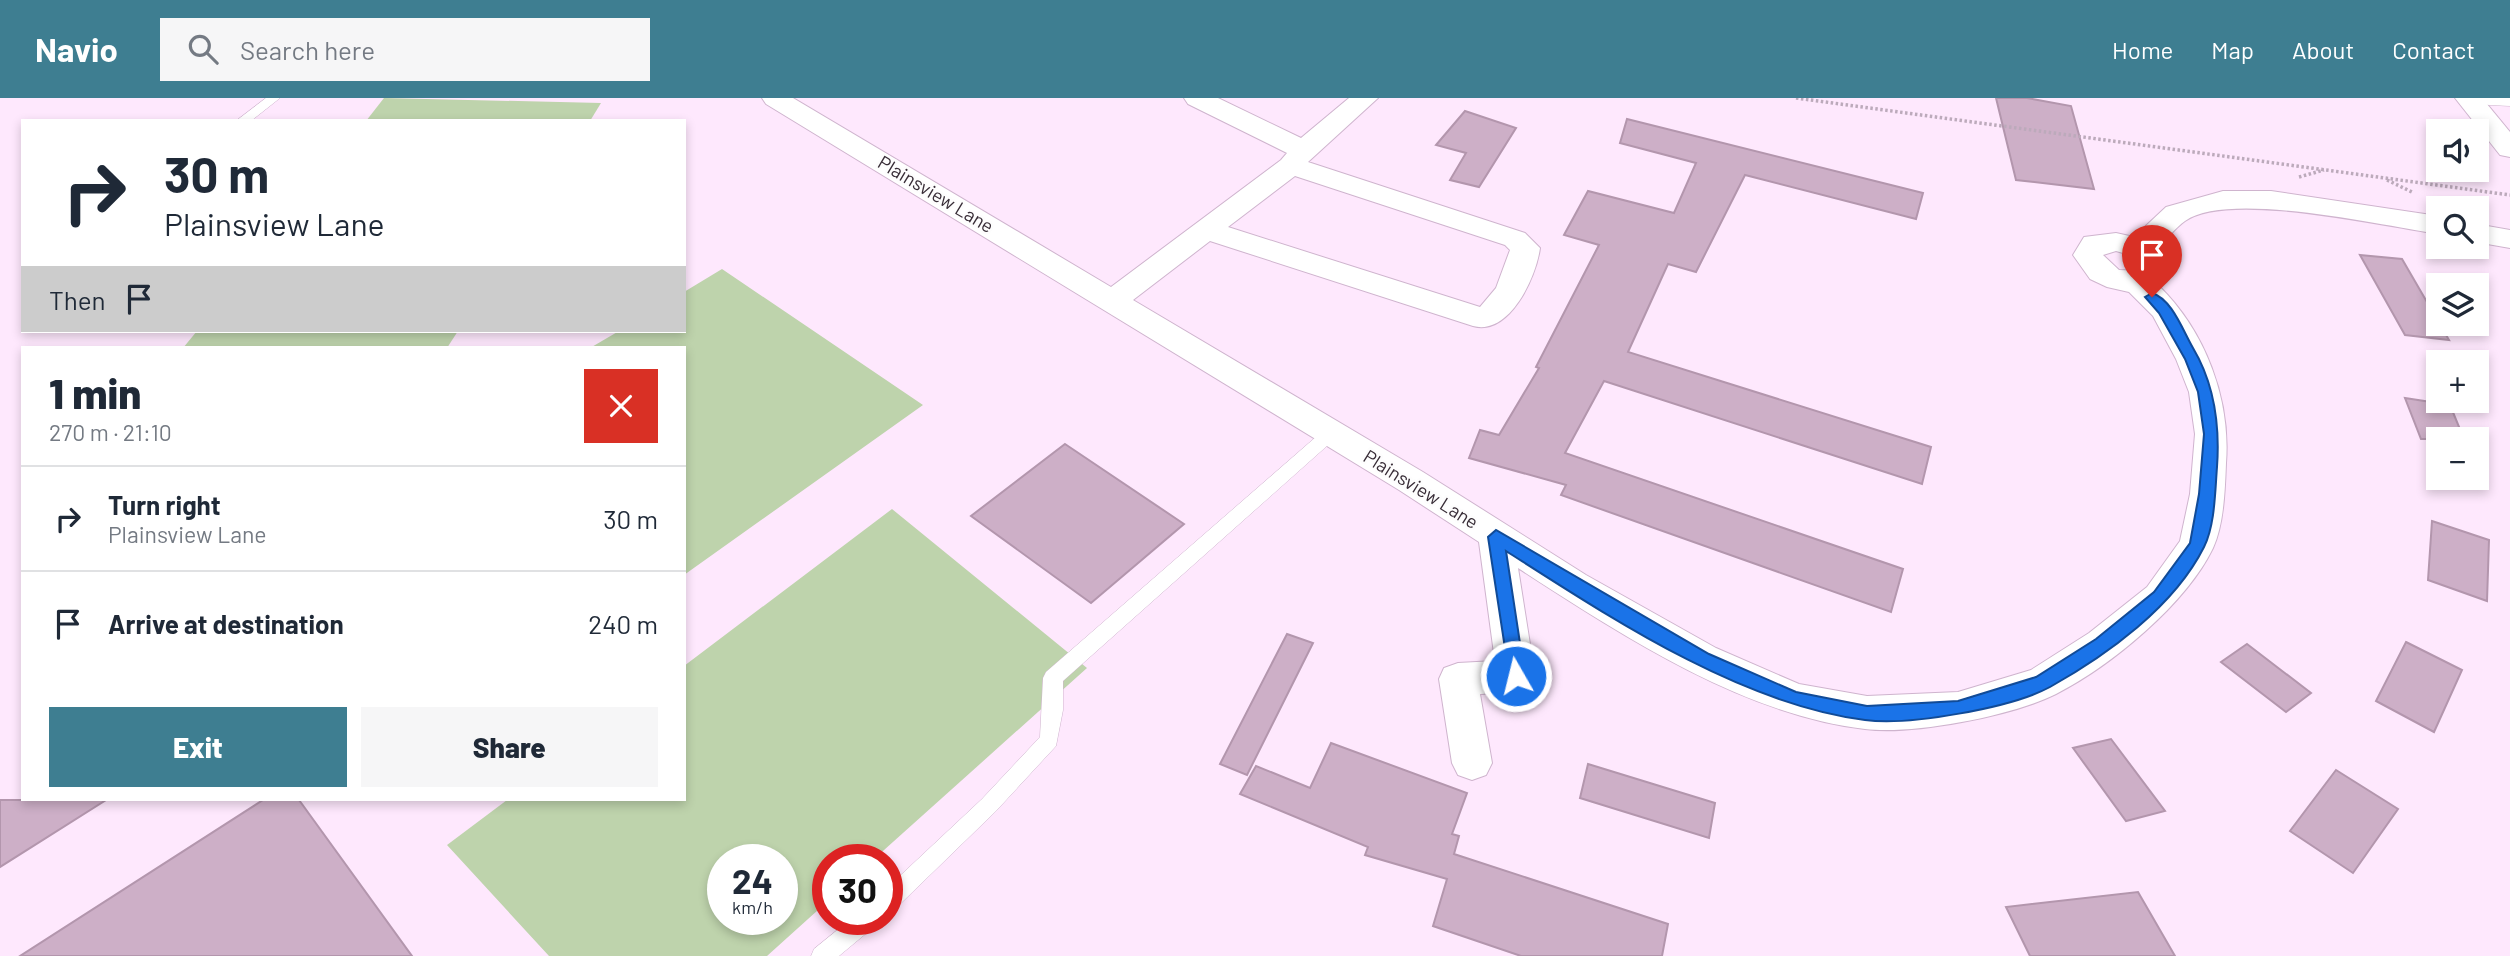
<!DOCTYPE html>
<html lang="en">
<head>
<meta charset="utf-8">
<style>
  :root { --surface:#fff; --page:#f6f6f7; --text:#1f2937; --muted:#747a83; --line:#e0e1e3; --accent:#3e7e91 }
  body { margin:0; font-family:Barlow,sans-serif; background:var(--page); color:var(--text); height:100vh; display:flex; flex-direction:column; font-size:26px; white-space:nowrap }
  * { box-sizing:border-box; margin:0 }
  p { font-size:23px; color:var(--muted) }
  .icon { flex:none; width:38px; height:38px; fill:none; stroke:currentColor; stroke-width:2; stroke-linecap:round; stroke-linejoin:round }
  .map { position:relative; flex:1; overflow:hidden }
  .drawer { position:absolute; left:21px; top:248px; width:665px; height:455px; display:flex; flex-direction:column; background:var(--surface); border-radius:0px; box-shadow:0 4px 10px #0003 }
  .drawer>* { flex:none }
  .hud { position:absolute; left:21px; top:21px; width:665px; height:214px; border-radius:0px; box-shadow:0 4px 10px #0003; background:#fff; color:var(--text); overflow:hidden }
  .fabs { position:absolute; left:2426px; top:21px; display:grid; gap:14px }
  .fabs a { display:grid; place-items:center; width:63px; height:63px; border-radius:0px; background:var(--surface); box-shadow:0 4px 10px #0003; font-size:35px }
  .speed { position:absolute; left:707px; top:746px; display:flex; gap:14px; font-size:35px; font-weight:700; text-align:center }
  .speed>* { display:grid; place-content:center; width:91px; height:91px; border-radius:50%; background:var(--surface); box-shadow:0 4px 10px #0003; line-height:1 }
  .speed small { font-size:18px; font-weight:400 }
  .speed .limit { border:10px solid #d22; background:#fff; color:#111 }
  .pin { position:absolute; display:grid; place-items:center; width:60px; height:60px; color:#fff; margin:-72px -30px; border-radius:50% 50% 50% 0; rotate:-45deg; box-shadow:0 0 7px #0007 }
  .pin .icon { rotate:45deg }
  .me { position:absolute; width:77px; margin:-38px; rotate:352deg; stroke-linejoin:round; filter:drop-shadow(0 0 5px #0008) }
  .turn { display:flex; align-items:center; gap:24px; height:147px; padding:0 28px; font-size:32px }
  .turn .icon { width:91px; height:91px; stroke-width:2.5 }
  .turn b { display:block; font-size:49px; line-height:60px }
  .then { display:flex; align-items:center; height:66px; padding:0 28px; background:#0003; gap:14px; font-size:26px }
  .round { display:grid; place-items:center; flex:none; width:74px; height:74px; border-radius:0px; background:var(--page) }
  .head { display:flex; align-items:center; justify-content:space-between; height:119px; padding:0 28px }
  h1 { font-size:42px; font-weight:800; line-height:52px }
  .cta { display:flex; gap:14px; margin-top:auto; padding:14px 28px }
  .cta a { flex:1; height:80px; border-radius:0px; background:var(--accent); color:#fff; font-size:28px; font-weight:800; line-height:80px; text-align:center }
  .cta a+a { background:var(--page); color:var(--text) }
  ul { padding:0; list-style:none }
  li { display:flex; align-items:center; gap:21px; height:105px; padding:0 28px; border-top:2px solid var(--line) }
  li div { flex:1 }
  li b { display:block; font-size:26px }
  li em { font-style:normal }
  header { display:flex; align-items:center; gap:42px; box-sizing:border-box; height:98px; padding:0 35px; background:var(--accent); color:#fff }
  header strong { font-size:33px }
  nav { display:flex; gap:38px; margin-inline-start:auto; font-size:24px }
  .search { width:490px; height:63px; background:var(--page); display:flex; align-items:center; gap:18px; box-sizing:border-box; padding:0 24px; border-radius:0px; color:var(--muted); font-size:26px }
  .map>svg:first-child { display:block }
  .green { fill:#bed3ac; fill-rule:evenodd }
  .building { fill:#cdafc7; stroke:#b396ad; stroke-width:2 }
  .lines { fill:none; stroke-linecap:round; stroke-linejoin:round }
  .service-casing { stroke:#cfb4ce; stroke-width:1 }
  .minor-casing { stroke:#cfb4ce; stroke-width:2 }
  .path { stroke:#bcaabb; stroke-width:3.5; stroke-dasharray:2.5 2.5; stroke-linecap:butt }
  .service { fill:#fff; fill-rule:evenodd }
  .minor { fill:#fff; fill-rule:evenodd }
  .route { fill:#1a73e8; stroke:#114b97; stroke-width:2 }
  .labels { text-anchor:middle; stroke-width:5; stroke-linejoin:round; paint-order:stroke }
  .street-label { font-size:19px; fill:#382d37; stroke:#fdfdfd }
</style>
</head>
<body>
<header>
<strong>Navio</strong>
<div class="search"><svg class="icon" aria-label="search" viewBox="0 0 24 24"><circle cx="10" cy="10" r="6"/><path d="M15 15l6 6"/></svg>Search here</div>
<nav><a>Home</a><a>Map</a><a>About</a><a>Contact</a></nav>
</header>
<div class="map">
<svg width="2510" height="858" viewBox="0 0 2510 858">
  <rect width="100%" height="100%" fill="#fee8fd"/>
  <g class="green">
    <polygon points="384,0 601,5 590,23 366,23"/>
    <polygon points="722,171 923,307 684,477 684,250 590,250 619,233 684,233 684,194"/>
    <polygon points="197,233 458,233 447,250 183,250"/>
    <path d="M 892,411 L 1087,570 L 874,761 L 828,761 L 828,803 L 767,858 L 549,858 L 447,747 L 507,702 L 684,702 L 684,568 ZM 723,761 L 782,761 L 782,821 L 723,821 Z"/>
  </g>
  <g class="building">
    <polygon points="1996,0 2027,0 2071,8 2094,91 2016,82"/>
    <polygon points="1465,13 1516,30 1479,89 1450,82 1466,55 1436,47"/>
    <polygon points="1627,21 1923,95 1916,121 1745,77 1696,174 1668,166 1628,254 1931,349 1922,386 1604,283 1565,355 1903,471 1891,514 1561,397 1566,387 1469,360 1480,332 1499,337 1539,270 1536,269 1599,147 1564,137 1588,93 1674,115 1696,65 1620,45"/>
    <polygon points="2360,157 2402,161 2449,242 2405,237"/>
    <polygon points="2405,300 2450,307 2464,341 2421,341"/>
    <polygon points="1065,346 1184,426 1091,505 971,418"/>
    <polygon points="2432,423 2489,442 2487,503 2428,482"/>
    <polygon points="1287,536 1313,545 1247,677 1220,666"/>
    <polygon points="2406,544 2462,572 2434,634 2376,603"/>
    <polygon points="2247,546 2311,595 2286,614 2221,564"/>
    <polygon points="2111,641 2165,713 2126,723 2073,650"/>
    <polygon points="1331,645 1467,695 1452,736 1459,738 1454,756 1668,826 1662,858 1521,858 1433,828 1447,781 1365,757 1368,749 1240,696 1256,668 1310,690"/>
    <polygon points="1588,666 1715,705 1709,740 1580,700"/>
    <polygon points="2336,672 2398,711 2353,775 2290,733"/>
    <polygon points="0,702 106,702 0,769"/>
    <polygon points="263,702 299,702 412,858 20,858"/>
    <polygon points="2138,794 2175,858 2030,858 2006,809"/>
  </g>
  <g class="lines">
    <defs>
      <g id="service">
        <polygon points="266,0 280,0 251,23 236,23"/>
        <polygon points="2465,0 2510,0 2510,8 2470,6 2465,5"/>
        <polygon points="1331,329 1339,335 1337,339 1063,583 1063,612 1056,648 996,713 895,811 887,814 887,790 982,701 1040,639 1043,580 1046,574 1325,331"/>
        <polygon points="851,821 878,821 875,828 839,858 811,858 814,851"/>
      </g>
      <g id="minor">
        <path d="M 762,0 L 793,0 L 1111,189 L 1281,62 L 1287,55 L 1188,6 L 1184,0 L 1218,0 L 1301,40 L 1349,0 L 1378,0 L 1308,64 L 1525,135 L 1540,150 C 1536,180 1509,238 1473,228 L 1210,143 L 1133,202 L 1423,374 L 1586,477 L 1716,550 L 1799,586 L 1867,598 L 1958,594 L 2031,572 L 2089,535 L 2147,489 L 2180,443 L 2190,396 L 2195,336 L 2189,294 L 2176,261 L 2153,218 L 2129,194 L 2107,189 L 2090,181 L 2073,157 L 2084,139 L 2116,135 L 2134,139 L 2166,109 L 2223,93 L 2271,93 L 2438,118 L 2438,136 C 2384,128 2228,92 2185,123 C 2175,130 2167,141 2158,149 L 2173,163 C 2172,176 2172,183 2159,188 C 2205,233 2231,301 2226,365 C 2225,391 2224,426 2213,450 C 2186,506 2111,568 2056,596 C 2012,618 1913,637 1865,631 C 1743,617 1620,536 1518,470 L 1535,578 L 1529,589 L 1516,594 L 1480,596 L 1492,665 L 1486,677 L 1472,682 L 1458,677 L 1452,665 L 1439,581 L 1444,570 L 1458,565 L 1495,563 L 1479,444 L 1399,392 L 766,6 ZM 1295,78 L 1505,147 L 1510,152 L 1496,190 L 1480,209 L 1228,129 ZM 2116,153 L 2130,157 L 2143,166 L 2143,173 L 2119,172 L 2103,157 Z"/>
        <polygon points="2455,0 2482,0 2510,34 2510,59 2500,57"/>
        <polygon points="2476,126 2510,132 2510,150 2476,144"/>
      </g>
    </defs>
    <use href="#service" class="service-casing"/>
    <use href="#minor" class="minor-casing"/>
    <g class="path">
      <polyline points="1796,0 2510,97"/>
      <polyline points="2299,79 2324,72"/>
      <polyline points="2387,82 2414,95"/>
    </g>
    <use href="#service" class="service"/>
    <use href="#minor" class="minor"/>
  </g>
  <path class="route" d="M 2152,195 C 2172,201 2183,233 2193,250 C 2215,287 2220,327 2217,369 C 2215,394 2215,427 2204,449 C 2174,509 2107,557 2050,589 C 2011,610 1908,628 1865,622 C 1740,606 1611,520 1506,453 L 1525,578 L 1522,583 L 1510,583 L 1488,439 L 1496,432 L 1709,556 L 1796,594 L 1867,608 L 1958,603 L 2036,579 L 2096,541 L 2154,494 L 2190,445 L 2199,396 L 2204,336 L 2198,294 L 2185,261 L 2159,215 L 2145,199 Z"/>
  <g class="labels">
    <g class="street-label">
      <text transform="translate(936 96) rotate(31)" y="7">Plainsview Lane</text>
      <text transform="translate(1421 391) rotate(32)" y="7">Plainsview Lane</text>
    </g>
  </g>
</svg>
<div class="fabs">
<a><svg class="icon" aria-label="sound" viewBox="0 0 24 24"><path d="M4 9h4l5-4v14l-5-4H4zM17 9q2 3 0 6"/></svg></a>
<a><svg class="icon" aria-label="search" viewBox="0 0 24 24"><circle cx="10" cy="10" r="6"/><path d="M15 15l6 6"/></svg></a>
<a><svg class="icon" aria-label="layers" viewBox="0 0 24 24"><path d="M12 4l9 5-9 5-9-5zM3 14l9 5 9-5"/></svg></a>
<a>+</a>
<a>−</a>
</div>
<div class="speed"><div>24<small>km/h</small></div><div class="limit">30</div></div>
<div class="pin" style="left:2152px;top:199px;background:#d93025"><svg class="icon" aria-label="arrive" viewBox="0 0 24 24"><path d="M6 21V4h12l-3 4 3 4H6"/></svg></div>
<svg class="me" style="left:1516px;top:578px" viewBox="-20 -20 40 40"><circle r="17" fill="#1a73e8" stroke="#fff" stroke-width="3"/><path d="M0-11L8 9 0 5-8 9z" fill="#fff"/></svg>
<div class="hud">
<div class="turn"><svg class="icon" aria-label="right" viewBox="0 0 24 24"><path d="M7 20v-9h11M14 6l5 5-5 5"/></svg><div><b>30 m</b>Plainsview Lane</div></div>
<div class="then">Then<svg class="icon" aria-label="arrive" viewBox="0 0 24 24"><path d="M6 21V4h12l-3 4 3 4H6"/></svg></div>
</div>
<section class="drawer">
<div class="head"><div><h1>1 min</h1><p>270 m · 21:10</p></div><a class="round" style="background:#d93025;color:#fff"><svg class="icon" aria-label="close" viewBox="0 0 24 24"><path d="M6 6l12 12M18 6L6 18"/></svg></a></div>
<ul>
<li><svg class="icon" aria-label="right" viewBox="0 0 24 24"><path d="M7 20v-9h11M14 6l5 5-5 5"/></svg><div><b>Turn right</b><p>Plainsview Lane</p></div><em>30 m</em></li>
<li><svg class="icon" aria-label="arrive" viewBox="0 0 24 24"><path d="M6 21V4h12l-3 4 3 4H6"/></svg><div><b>Arrive at destination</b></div><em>240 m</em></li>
</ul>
<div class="cta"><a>Exit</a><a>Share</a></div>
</section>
</div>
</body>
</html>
